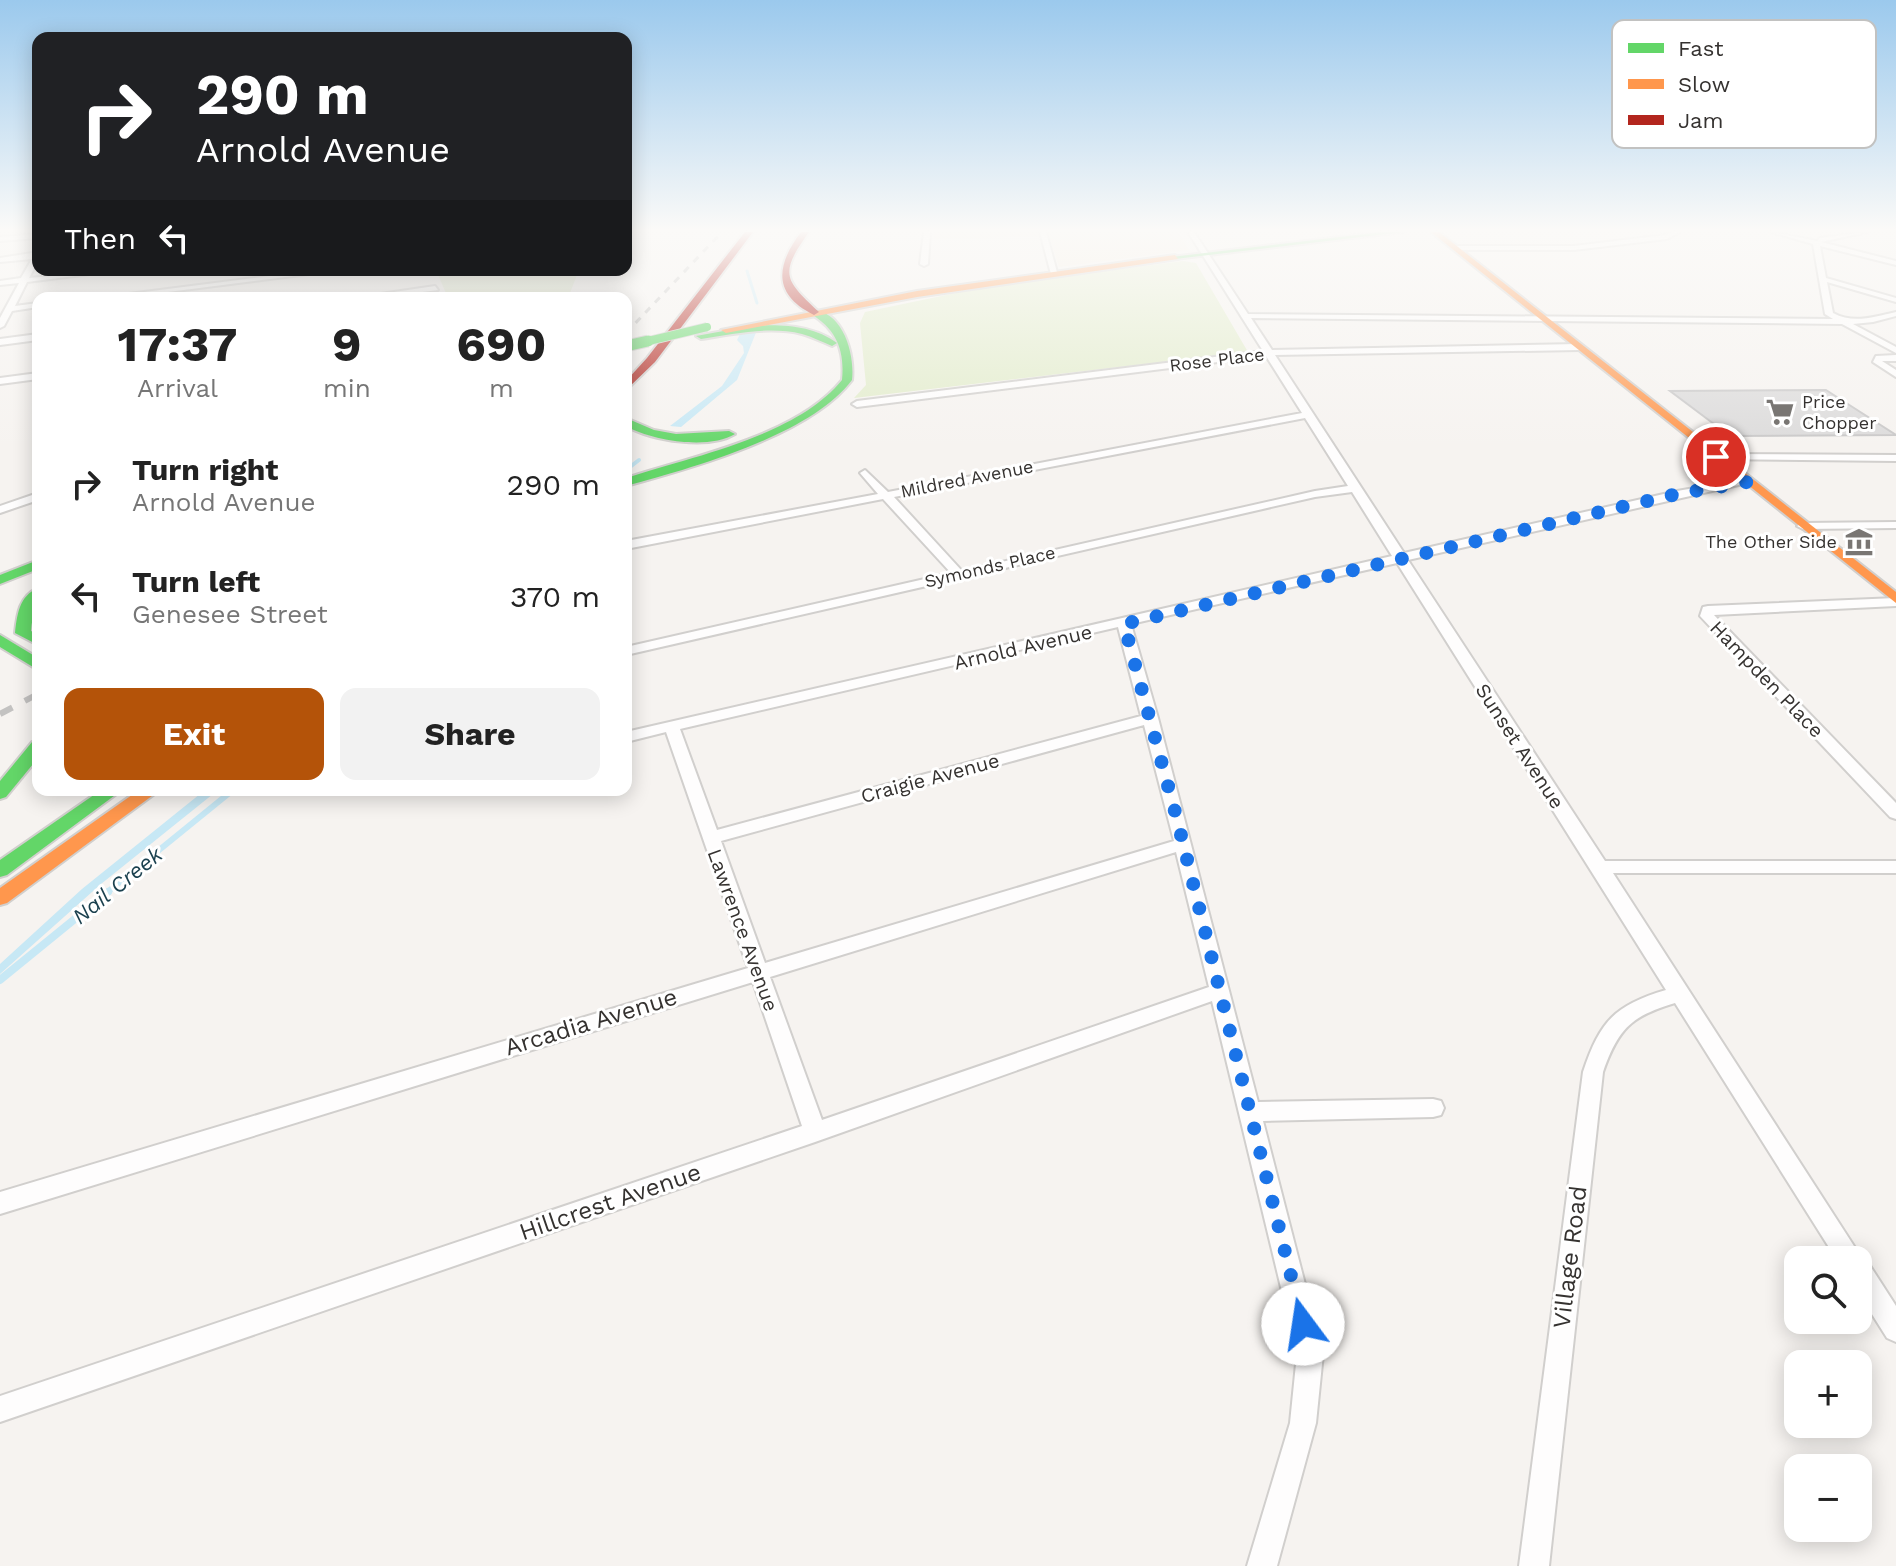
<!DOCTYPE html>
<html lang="en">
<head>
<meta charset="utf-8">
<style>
  :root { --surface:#fff; --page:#f2f2f2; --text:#222; --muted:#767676; --accent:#b45309 }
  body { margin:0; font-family:"Work Sans",sans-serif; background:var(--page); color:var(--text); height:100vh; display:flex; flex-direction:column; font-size:30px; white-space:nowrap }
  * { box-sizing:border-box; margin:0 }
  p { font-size:26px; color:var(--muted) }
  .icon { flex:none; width:44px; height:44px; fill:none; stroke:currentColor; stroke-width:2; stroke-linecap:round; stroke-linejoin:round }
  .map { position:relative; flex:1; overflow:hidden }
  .drawer { position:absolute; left:32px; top:292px; width:600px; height:504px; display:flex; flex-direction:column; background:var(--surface); border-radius:16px; box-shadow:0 4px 20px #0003 }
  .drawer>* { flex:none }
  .top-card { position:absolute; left:32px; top:32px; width:600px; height:244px; border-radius:16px; box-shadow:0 4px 20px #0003; background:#202124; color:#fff; overflow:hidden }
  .buttons { position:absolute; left:1784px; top:1246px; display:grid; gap:16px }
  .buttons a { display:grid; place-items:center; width:88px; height:88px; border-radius:16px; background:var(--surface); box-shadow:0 4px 20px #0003; font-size:40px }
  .pin { position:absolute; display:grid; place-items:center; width:68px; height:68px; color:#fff; margin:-34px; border:4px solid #fff; border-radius:50%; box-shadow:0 2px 8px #0007 }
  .me { position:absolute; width:88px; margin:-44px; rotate:346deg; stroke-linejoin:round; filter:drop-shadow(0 0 6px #0008) }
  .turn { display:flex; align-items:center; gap:28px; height:168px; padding:0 32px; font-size:36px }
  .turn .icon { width:104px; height:104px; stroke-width:2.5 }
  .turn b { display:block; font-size:56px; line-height:68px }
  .then { display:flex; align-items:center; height:76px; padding:0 32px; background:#0003; gap:16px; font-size:30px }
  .eta { display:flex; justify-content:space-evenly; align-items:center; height:136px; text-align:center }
  .eta b { font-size:48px; font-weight:700; line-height:56px }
  .button { display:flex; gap:16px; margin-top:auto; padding:16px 32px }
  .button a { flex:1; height:92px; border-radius:16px; background:var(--accent); color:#fff; font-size:32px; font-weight:700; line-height:92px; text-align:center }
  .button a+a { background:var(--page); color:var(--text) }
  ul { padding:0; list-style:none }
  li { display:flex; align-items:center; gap:24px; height:112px; padding:0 32px }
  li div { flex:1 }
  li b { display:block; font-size:30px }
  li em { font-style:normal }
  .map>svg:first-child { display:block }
  .medical { fill:#f6ede1 }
  .green { fill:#e2eccb }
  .water { fill:#c7e8f5 }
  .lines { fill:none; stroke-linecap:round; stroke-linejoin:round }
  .stream-far3 { stroke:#c7e8f5; stroke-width:3 }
  .stream-far2 { stroke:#c7e8f5; stroke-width:4 }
  .stream-far1 { stroke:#c7e8f5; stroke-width:6 }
  .stream { stroke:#c7e8f5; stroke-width:8 }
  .building { fill:#dcdbdb; stroke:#c9c8c8; stroke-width:2 }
  .street-casing { stroke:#d1cfcd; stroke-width:4 }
  .fast-casing { stroke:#d1cfcd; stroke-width:4 }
  .slow-casing { stroke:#d1cfcd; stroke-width:4 }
  .jam-casing { stroke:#d1cfcd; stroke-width:4 }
  .street { fill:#fefdfd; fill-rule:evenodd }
  .fast { fill:#63d668; fill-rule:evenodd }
  .slow { fill:#ff974d; fill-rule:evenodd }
  .jam { fill:#b3261e; fill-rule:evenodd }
  .rail-far1 { stroke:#c3c2c1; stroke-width:3; stroke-dasharray:7 7; stroke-linecap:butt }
  .rail { stroke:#c3c2c1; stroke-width:6; stroke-dasharray:14 14; stroke-linecap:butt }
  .fast-bridge-far1-casing { stroke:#d1cfcd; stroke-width:10; stroke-linecap:butt }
  .fast-bridge-casing { stroke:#d1cfcd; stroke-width:13; stroke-linecap:butt }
  .fast-bridge-far1 { stroke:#63d668; stroke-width:8 }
  .fast-bridge { stroke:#63d668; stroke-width:11 }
  .route { stroke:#1a73e8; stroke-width:14; stroke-dasharray:0 25.2 }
  .labels { text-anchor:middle; stroke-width:6; stroke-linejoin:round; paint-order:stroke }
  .far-street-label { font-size:18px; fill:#353230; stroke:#fff }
  .far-poi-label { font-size:18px; fill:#353230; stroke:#fff; text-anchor:start }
  .street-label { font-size:20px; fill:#353230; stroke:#fff }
  .water-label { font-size:22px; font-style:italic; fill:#1b414f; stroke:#fff }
  .near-street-label { font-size:24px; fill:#353230; stroke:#fff }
  .key { fill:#fff; stroke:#c2c2c1; stroke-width:2 }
  .key-label { font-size:22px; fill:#353230 }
</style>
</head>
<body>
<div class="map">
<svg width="1896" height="1566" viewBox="0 0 1896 1566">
  <rect width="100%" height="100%" fill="#f6f3f0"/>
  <polygon class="medical" points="935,232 1178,232 1189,250 1059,267 1049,236 934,239"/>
  <g class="green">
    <polygon points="1183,261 1196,263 1248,352 854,398 866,385 860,323 865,312 989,286"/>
    <polygon points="436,270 579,270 568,298 448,298"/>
  </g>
  <g class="water">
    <polygon points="757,330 737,380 681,427 670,426 722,386 744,353 743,346 737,340 740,334"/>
    <polygon points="205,790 218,790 101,884 0,974 0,964 82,889"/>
  </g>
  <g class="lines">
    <polyline class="stream-far3" points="747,271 757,303"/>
    <polyline class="stream-far2" points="626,470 639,460"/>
    <polyline class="stream-far1" points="105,894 233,790"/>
    <polyline class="stream" points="0,980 108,892"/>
  </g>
  <polygon class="building" points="1826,390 1896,435 1730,436 1670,391"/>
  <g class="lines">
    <defs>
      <g id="street">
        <polygon points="924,232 930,232 928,264 924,266 920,264"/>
        <polygon points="1040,232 1046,232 1058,276 1051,274"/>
        <path d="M 1188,232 L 1194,232 L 1248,314 L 1833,319 L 1825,314 L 1813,244 L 1771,232 L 1817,241 L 1820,238 L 1867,232 L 1821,242 L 1896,261 L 1896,265 L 1820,246 L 1826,278 L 1896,298 L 1896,302 L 1827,282 L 1833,313 C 1853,324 1874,317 1896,312 L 1896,316 L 1873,322 L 1853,324 L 1896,347 L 1896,353 L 1842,324 L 1251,318 L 1272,350 L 1579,344 L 1583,347 L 1579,350 L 1275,355 L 1404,553 L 1677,491 L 1747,479 L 1752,482 L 1408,560 L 1605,861 L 1896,861 L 1896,873 L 1613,873 L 1863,1260 L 1867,1261 L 1896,1306 L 1896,1342 L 1887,1338 L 1858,1292 L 1858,1260 L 1837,1260 L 1675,1003 C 1631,1016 1618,1029 1603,1072 L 1549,1566 L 1519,1566 L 1583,1072 C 1600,1021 1615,1005 1666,990 L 1397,563 L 1131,624 L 1158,718 L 1258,1102 L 1433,1099 L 1441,1101 L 1444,1108 L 1441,1115 L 1433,1117 L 1263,1121 L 1323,1354 L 1316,1423 L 1277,1566 L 1247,1566 L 1290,1423 L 1297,1354 L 1212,1001 L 815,1142 L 0,1422 L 0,1396 L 802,1126 L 753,982 L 0,1214 L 0,1192 L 748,968 L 666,732 L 626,742 L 626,732 L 1392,556 L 1352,492 L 1315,497 L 626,655 L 626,647 L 951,573 L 883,499 L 626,549 L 626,541 L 878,494 L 860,473 L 865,470 L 888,492 L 1302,413 L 1266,356 L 857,407 L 852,404 L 857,401 L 1263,351 ZM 1305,418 L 1348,486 L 1315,491 L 962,571 L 894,497 ZM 1118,627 L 1141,716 L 717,830 L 680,729 ZM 1144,725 L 1174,841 L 765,963 L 721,841 ZM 1176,852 L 1209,987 L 822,1120 L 770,977 Z"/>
        <polygon points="1672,232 1680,232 1667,239 1574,250 1455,250 1452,248 1455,246 1574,246 1665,235"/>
        <polygon points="38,234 38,238 0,241 0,237"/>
        <polygon points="38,252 38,261 29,278 122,270 27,282 15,306 38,303 38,307 12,311 4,326 0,328 0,318 19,283 0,285 0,281 21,278 32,259 0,262 0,258"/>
        <polygon points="318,270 341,270 121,298 97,298"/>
        <polygon points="435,286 438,290 375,298 353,298"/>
        <polygon points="38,334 38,340 0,345 0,339"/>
        <polygon points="1896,355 1896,361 1882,361 1896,370 1896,377 1873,362 1876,356"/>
        <polygon points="38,373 38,379 0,384 0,378"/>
        <polygon points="1716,454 1896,455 1896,461 1712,459 1711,457"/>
        <polygon points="38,493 38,500 0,513 0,506"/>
        <polygon points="1896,522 1896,528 1803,529 1797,526 1803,523"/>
        <polygon points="1896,598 1896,606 1714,615 1896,803 1896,819 1890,817 1700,616 1703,607 1708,606"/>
      </g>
      <g id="fast">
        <polygon points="1381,232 1403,232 1175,259 1171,257"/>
        <path d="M 811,310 C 843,310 855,354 852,380 C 811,435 692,468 626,486 L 626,478 C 693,456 797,436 842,380 C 845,350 836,329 811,314 Z"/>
        <path d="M 751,326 C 780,324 813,325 837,343 L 832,346 C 822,342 813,337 802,334 C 769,326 734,334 701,339 L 696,336 Z"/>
        <path d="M 626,418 L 654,430 L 676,434 L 729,431 L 735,434 C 709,450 652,441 626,426 Z"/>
        <polygon points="38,560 38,569 0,584 0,575"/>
        <path d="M 38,588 C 38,603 32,615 31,631 L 38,634 L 38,645 L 15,633 C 17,615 19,596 38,588 Z"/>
        <polygon points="0,635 38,658 38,670 0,647"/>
        <polygon points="38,741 38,758 6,797 0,799 0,781 32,742"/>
        <polygon points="101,790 122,790 7,875 0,877 0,860"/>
      </g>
      <g id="slow">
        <polygon points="1431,232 1439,232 1896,592 1896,603"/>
        <polygon points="1175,255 1178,259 917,297 726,333 721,330 917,291"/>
        <polygon points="139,790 160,790 7,903 0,905 0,888"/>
      </g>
      <g id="jam">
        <polygon points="745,232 753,232 655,362 626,390 626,381 647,358"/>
        <path d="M 801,232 L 809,232 C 779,274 784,279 819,312 L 814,315 C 771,294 777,264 801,232 Z"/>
      </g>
    </defs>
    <use href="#street" class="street-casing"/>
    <use href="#fast" class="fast-casing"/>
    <use href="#slow" class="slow-casing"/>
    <use href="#jam" class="jam-casing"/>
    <use href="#street" class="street"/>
    <use href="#fast" class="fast"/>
    <use href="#slow" class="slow"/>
    <use href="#jam" class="jam"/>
    <polyline class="rail-far1" points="626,333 722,232"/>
    <polyline class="rail" points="0,714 38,694"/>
    <defs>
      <polyline id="fast-bridge-far1" points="640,343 707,327"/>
      <polyline id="fast-bridge" points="626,346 648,341"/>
    </defs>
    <use href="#fast-bridge-far1" class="fast-bridge-far1-casing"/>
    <use href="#fast-bridge" class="fast-bridge-casing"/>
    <use href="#fast-bridge-far1" class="fast-bridge-far1"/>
    <use href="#fast-bridge" class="fast-bridge"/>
  </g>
  <linearGradient id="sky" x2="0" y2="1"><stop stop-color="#9bc9ed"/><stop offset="0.51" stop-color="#fbfaf8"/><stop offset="1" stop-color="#fbfaf8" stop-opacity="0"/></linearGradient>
  <rect width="1896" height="451" fill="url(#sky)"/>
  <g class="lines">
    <polyline class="route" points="1303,1324 1177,819 1124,624 1677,494 1747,482 1716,457"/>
  </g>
  <defs>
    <symbol id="supermarket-bare" viewBox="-9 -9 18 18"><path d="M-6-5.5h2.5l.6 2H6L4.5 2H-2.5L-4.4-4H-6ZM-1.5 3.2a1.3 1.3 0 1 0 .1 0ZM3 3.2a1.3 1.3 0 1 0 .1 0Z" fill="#797673" stroke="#fff" stroke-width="2.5" paint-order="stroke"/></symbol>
    <symbol id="museum-bare" viewBox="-9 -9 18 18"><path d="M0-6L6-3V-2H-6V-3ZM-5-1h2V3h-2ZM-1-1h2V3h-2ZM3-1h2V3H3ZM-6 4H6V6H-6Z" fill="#797673" stroke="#fff" stroke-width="2.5" paint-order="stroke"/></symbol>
  </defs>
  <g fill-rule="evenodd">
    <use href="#supermarket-bare" x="1760" y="392" width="40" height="40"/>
    <use href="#museum-bare" x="1839" y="522" width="40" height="40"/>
  </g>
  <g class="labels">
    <g class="far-street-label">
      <text transform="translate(1217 360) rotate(-7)" y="6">Rose Place</text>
      <text transform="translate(967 479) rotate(-11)" y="6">Mildred Avenue</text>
      <text transform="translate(990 567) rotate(-13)" y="6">Symonds Place</text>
    </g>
    <g class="far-poi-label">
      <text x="1802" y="408">Price<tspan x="1802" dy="21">Chopper</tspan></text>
      <text x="1837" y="548" text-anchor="end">The Other Side</text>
    </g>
    <g class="street-label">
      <text transform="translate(1023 647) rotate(-13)" y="7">Arnold Avenue</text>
      <text transform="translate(1767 679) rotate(46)" y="7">Hampden Place</text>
      <text transform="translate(1520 746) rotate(57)" y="7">Sunset Avenue</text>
      <text transform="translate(930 778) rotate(-15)" y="7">Craigie Avenue</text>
      <text transform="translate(743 930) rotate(70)" y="7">Lawrence Avenue</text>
    </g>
    <g class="water-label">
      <text transform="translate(117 885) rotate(-39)" y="8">Nail Creek</text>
    </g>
    <g class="near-street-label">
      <text transform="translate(591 1022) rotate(-17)" y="8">Arcadia Avenue</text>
      <text transform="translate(610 1202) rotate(-19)" y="8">Hillcrest Avenue</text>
      <text transform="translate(1570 1257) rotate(-83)" y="8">Village Road</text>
    </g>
  </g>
  <rect x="1612" y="20" width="264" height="128" rx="12" class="key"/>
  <rect x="1628" y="43" width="36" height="10" fill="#63d668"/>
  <rect x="1628" y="79" width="36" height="10" fill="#ff974d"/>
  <rect x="1628" y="115" width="36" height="10" fill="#b3261e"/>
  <g class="key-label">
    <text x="1678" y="56">Fast</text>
    <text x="1678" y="92">Slow</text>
    <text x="1678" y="128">Jam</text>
  </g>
</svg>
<div class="buttons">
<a><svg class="icon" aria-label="search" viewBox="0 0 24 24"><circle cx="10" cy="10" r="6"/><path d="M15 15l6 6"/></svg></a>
<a>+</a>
<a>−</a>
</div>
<div class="pin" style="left:1716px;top:457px;background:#d93025"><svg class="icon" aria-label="arrive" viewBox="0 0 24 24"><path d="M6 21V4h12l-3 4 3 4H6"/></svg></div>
<svg class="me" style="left:1303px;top:1324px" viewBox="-20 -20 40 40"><circle r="19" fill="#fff"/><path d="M0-13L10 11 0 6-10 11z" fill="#1a73e8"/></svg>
<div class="top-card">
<div class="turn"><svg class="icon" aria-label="right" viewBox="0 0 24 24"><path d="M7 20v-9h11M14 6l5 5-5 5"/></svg><div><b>290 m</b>Arnold Avenue</div></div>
<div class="then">Then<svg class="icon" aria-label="left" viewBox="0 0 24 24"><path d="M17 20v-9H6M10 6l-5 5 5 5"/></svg></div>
</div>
<section class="drawer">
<div class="eta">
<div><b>17:37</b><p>Arrival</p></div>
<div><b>9</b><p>min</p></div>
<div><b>690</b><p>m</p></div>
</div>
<ul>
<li><svg class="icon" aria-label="right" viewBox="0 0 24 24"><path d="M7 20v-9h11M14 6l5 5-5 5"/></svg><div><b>Turn right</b><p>Arnold Avenue</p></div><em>290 m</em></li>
<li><svg class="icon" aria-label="left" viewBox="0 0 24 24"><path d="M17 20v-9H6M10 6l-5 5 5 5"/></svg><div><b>Turn left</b><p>Genesee Street</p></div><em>370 m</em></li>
</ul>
<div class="button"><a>Exit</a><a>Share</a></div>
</section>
</div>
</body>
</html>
